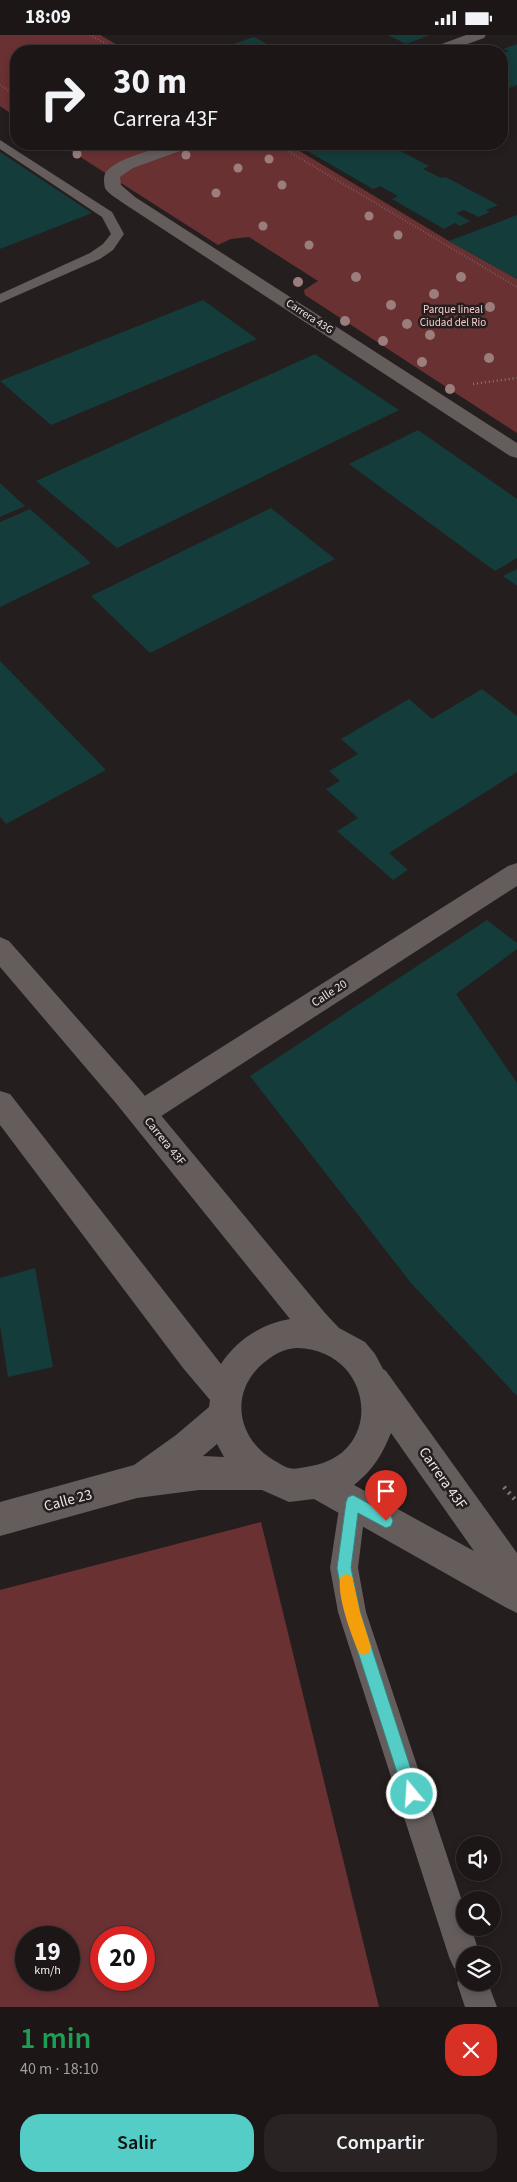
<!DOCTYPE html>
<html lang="es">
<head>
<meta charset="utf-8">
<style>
  :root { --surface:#1c1616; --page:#292323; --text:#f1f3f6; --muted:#a09fa1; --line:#3a3535; --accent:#54cdc7 }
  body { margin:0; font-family:"Source Sans 3",sans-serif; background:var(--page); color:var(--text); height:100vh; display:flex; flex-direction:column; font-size:19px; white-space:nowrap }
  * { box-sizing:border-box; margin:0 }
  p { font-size:16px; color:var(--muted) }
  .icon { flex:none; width:28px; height:28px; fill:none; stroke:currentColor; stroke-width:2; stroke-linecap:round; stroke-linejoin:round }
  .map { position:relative; height:1972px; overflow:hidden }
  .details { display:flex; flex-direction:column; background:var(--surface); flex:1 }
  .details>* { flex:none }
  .hud { position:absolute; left:10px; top:10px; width:498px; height:105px; border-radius:20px; box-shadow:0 2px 8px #0003,0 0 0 1px var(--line); background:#1c1616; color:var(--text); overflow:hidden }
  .tools { position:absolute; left:456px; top:1801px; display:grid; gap:10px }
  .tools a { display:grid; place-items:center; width:45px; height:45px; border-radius:50%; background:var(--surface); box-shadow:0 2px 8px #0003,0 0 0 1px var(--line); font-size:25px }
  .speed { position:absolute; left:15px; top:1891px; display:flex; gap:10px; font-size:25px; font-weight:700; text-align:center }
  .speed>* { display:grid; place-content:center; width:65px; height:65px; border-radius:50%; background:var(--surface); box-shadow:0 2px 8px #0003,0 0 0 1px var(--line); line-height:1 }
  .speed small { font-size:12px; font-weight:400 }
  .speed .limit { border:8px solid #d22; background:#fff; color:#111 }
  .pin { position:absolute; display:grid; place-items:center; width:42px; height:42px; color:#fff; margin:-51px -21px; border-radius:50% 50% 50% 0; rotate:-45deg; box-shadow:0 0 5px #0007 }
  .pin .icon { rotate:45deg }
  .me { position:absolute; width:55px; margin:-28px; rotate:342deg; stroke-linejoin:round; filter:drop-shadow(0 0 4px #0008) }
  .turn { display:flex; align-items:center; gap:18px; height:105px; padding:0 20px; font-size:22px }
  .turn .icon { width:65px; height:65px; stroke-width:2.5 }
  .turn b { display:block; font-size:35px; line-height:42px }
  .round { display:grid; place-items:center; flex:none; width:52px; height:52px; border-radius:20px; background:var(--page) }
  .summary { display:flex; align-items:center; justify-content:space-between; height:85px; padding:0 20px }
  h1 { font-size:30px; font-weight:600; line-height:38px; color:#1e9e55 }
  .cta { display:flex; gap:10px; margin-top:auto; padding:10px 20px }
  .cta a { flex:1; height:58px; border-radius:20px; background:var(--accent); color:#111; font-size:20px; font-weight:600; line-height:58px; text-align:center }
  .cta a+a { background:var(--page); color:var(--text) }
  .status { display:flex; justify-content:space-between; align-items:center; height:35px; padding:0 25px; background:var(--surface); direction:ltr }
  .status svg { height:14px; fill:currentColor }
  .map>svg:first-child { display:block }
  .green { fill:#6a3133; fill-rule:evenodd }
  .building { fill:#143c3a }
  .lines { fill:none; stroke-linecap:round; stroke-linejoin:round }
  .path-far2 { stroke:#807a7a; stroke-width:2; stroke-dasharray:0.5 2.5; stroke-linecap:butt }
  .path-far1 { stroke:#807a7a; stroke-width:2.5; stroke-dasharray:1 3; stroke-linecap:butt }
  .path { stroke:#807a7a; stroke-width:4.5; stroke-dasharray:2 5; stroke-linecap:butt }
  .service { fill:#655c5c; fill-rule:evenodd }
  .minor { fill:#655c5c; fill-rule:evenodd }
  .tertiary { fill:#655c5c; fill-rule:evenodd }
  .tree { fill:#9b7d7c }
  .route { fill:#54cdc7; stroke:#378581 }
  .slow { fill:#f59e0b }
  .labels { text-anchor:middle; stroke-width:5; stroke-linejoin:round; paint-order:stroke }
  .far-park-label { font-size:11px; fill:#fbcac9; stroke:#251e1e }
  .far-street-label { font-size:11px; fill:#ebe6e6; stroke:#251e1e }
  .street-label { font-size:12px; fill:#ebe6e6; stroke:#251e1e }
  .near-street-label { font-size:15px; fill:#ebe6e6; stroke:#251e1e }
</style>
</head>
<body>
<div class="status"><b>18:09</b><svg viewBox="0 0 49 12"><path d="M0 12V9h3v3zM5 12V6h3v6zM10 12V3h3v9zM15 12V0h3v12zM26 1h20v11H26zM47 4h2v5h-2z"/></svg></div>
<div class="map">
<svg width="517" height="1972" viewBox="0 0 517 1972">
  <rect width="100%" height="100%" fill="#251e1e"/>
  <g class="green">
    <polygon points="0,0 100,0 128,16 16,16 16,82 0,71"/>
    <polygon points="60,109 288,109 449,206 517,244 517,398 305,260 304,255 318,246 249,202 231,204 218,210"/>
    <path d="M 261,1487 L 379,1972 L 0,1972 L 0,1555 ZM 26,1902 L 69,1902 L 69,1945 L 26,1945 ZM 101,1902 L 144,1902 L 144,1945 L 101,1945 Z"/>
  </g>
  <g class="building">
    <polygon points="388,0 430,0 406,9"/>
    <polygon points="254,2 280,16 213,16"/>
    <polygon points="517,9 517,50 501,56 501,19 509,16 503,14"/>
    <polygon points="300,109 387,109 429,131 423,134 441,143 446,142 498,170 486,175 490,177 479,182 464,175 456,178 470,186 460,191 455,188 444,194 392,164 398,161 380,151 373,154 316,121 302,113"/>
    <polygon points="0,117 92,178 0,214"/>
    <polygon points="517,180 517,244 449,206"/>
    <polygon points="203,265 257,304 51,390 0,346"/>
    <polygon points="315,319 399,375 117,513 36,446"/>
    <polygon points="418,395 517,464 517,523 495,536 349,429"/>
    <polygon points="0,448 25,471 0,482"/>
    <polygon points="271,473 335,524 150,618 91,561"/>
    <polygon points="30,474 91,528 0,572 0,487"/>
    <polygon points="517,534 517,551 503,541"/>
    <polygon points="0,626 106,735 6,789 0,782"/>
    <polygon points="482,654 517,681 517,737 389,818 408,835 393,845 337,796 358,783 326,754 340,746 329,736 358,719 341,704 409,664 432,684"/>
    <polygon points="487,885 517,908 517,914 456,959 517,1048 517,1361 411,1248 250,1041"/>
    <polygon points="35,1233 53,1332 8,1342 0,1290 0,1243"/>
  </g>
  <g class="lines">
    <g class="path-far2">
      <polyline points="90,0 119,16"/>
      <polyline points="0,50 16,60"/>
      <polyline points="276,109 517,252"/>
    </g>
    <polyline class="path-far1" points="473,349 517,343"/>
    <polyline class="path" points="504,1452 517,1467"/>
    <g class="service">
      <polygon points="0,105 112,177 124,199 113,215 100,224 0,268 0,259 90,218 103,209 111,199 102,182 0,114"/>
      <polygon points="353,1454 362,1458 366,1467 358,1533 366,1577 465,1875 465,1892 471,1892 480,1920 465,1920 465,1948 488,1948 497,1972 465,1972 457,1948 463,1937 454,1933 449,1922 338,1577 330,1533 340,1467 344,1458"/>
    </g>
    <g class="minor">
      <polygon points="466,0 486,0 484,3 448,16 429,16 431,13"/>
      <path d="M 171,109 L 193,109 L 191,112 L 133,133 L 120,142 L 121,150 L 135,162 L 517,408 L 517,423 L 510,421 L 123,168 C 118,164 108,159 105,153 C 104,149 103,141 106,137 C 117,123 154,115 171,109 Z"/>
      <polygon points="517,828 517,851 152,1087 142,1090 132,1087 128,1078 132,1069 508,831"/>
    </g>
    <path class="tertiary" d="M 0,902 L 9,906 L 135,1049 L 325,1278 L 339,1293 L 365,1307 L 375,1319 L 383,1334 L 386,1336 L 517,1518 L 517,1578 L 505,1572 L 314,1464 L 289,1467 L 262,1455 L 199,1455 L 137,1463 L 0,1501 L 0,1467 L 134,1430 L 176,1400 L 209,1372 L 210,1365 L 183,1333 L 0,1090 L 0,1056 L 10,1059 L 221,1329 C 237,1305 261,1289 290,1284 L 115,1067 L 0,932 ZM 297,1313 C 374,1315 386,1418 311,1431 C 305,1432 295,1435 289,1433 C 284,1432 279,1428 275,1426 C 235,1403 229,1354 266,1326 C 276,1318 284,1314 297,1313 ZM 391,1398 L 474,1516 L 354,1450 C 373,1435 382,1420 391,1398 ZM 217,1409 L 224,1422 L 203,1421 Z"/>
  </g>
  <g class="tree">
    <circle cx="77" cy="119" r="4.5"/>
    <circle cx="186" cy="120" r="4.5"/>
    <circle cx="269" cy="124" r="4.5"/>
    <circle cx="238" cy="133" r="4.5"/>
    <circle cx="282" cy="150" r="4.5"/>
    <circle cx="216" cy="158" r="4.5"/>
    <circle cx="369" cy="181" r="4.5"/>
    <circle cx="263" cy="191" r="4.5"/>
    <circle cx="398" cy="200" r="4.5"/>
    <circle cx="309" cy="210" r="4.5"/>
    <circle cx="356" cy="242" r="5"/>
    <circle cx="461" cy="242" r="5"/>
    <circle cx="298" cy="247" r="5"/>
    <circle cx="434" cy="259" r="5"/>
    <circle cx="391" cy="270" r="5"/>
    <circle cx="490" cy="272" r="5"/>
    <circle cx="345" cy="286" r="5"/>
    <circle cx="407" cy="289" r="5"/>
    <circle cx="430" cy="300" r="5"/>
    <circle cx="383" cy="306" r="5"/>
    <circle cx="489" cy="323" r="5"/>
    <circle cx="422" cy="327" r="5"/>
    <circle cx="450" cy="354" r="5"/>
  </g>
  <polygon class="route" points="353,1460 391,1481 393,1486 391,1491 386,1493 358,1478 351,1533 360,1577 419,1759 417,1764 412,1767 406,1764 404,1759 345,1577 337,1533 346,1467 348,1462"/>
  <path class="slow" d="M 346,1539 L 352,1541 L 360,1577 L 371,1612 L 369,1618 L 364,1620 L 359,1618 C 352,1602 335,1557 341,1541 Z"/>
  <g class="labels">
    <g class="far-park-label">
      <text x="453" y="278">Parque lineal<tspan x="453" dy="13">Ciudad del Rio</tspan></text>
    </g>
    <g class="far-street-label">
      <text transform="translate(310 281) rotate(33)" y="4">Carrera 43G</text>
    </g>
    <g class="street-label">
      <text transform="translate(329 958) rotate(-33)" y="4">Calle 20</text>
      <text transform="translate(165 1106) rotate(51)" y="4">Carrera 43F</text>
    </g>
    <g class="near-street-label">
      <text transform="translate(443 1443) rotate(55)" y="5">Carrera 43F</text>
      <text transform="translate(68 1465) rotate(-15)" y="5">Calle 23</text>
    </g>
  </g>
</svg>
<div class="tools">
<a><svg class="icon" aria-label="sound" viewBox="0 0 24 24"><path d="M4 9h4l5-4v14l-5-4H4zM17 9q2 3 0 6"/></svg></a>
<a><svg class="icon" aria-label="search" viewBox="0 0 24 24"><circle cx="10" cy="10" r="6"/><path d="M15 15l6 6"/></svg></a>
<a><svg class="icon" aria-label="layers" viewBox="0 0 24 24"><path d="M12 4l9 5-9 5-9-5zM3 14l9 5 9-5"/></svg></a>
</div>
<div class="speed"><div>19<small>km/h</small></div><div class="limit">20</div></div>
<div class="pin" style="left:386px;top:1486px;background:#d93025"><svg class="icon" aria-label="arrive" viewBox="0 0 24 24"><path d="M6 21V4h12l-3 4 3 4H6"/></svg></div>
<svg class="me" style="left:412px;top:1759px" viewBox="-20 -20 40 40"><circle r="17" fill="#54cdc7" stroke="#fff" stroke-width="3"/><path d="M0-11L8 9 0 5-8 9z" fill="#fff"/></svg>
<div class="hud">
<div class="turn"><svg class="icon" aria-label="right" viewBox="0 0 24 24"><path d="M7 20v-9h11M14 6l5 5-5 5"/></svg><div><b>30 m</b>Carrera 43F</div></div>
</div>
</div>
<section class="details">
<div class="summary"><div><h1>1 min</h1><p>40 m · 18:10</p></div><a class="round" style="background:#d93025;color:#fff"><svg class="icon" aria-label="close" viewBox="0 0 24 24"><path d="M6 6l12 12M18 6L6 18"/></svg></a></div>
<div class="cta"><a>Salir</a><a>Compartir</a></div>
</section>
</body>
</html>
